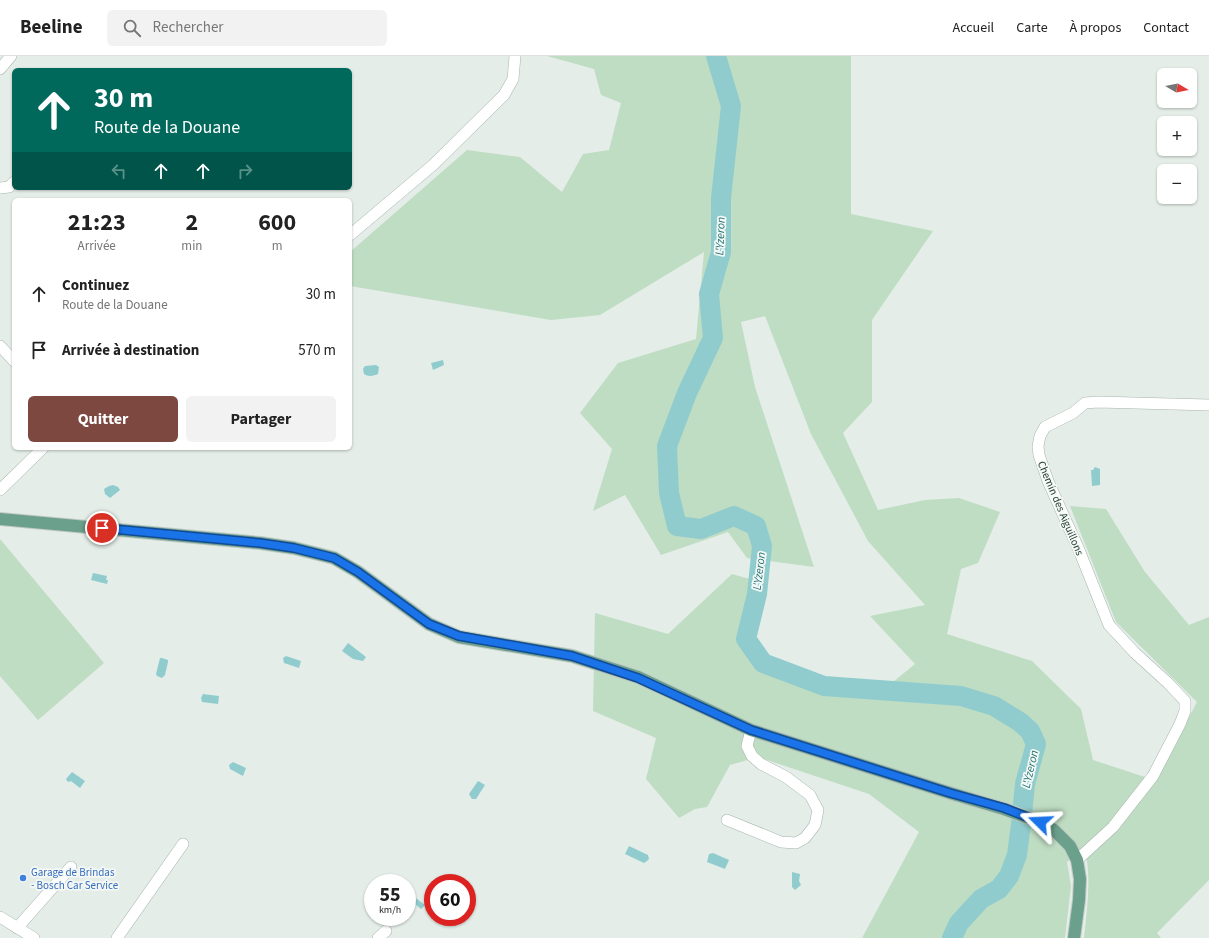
<!DOCTYPE html>
<html lang="fr">
<head>
<meta charset="utf-8">
<style>
  :root { --surface:#fff; --page:#f2f2f2; --text:#222; --muted:#767676; --line:#e0e0e0; --accent:#7c4840 }
  body { margin:0; font-family:"Source Sans 3",sans-serif; background:var(--page); color:var(--text); height:100vh; display:flex; flex-direction:column; font-size:15px; white-space:nowrap }
  * { box-sizing:border-box; margin:0 }
  p { font-size:13px; color:var(--muted) }
  .icon { flex:none; width:22px; height:22px; fill:none; stroke:currentColor; stroke-width:2; stroke-linecap:round; stroke-linejoin:round }
  .map { position:relative; flex:1; overflow:hidden }
  .details { position:absolute; left:12px; top:142px; width:340px; height:252px; display:flex; flex-direction:column; background:var(--surface); border-radius:6px; box-shadow:0 1px 3px #0004 }
  .details>* { flex:none }
  .guide { position:absolute; left:12px; top:12px; width:340px; height:122px; border-radius:6px; box-shadow:0 1px 3px #0004; background:#00695c; color:#fff; overflow:hidden }
  .needle { width:26px; rotate:100deg }
  .buttons { position:absolute; left:1157px; top:12px; display:grid; gap:8px }
  .buttons a { display:grid; place-items:center; width:40px; height:40px; border-radius:6px; background:var(--surface); box-shadow:0 1px 3px #0004; font-size:20px }
  .speed { position:absolute; left:364px; top:818px; display:flex; gap:8px; font-size:20px; font-weight:700; text-align:center }
  .speed>* { display:grid; place-content:center; width:52px; height:52px; border-radius:50%; background:var(--surface); box-shadow:0 1px 3px #0004; line-height:1 }
  .speed small { font-size:10px; font-weight:400 }
  .speed .limit { border:6px solid #d22; background:#fff; color:#111 }
  .pin { position:absolute; display:grid; place-items:center; width:34px; height:34px; color:#fff; margin:-17px; border:2px solid #fff; border-radius:50%; box-shadow:0 1px 4px #0007 }
  .me { position:absolute; width:44px; margin:-22px; rotate:291deg; stroke-linejoin:round; filter:drop-shadow(0 0 3px #0008) }
  .turn { display:flex; align-items:center; gap:14px; height:84px; padding:0 16px; font-size:18px }
  .turn .icon { width:52px; height:52px; stroke-width:2.5 }
  .turn b { display:block; font-size:28px; line-height:34px }
  .lanes { display:flex; align-items:center; height:38px; padding:0 16px; background:#0003; justify-content:center; gap:20px; direction:ltr }
  .lanes .off { opacity:.35 }
  .eta { display:flex; justify-content:space-evenly; align-items:center; height:68px; text-align:center }
  .eta b { font-size:24px; font-weight:700; line-height:28px }
  .cta { display:flex; gap:8px; margin-top:auto; padding:8px 16px }
  .cta a { flex:1; height:46px; border-radius:6px; background:var(--accent); color:#fff; font-size:16px; font-weight:700; line-height:46px; text-align:center }
  .cta a+a { background:var(--page); color:var(--text) }
  ul { padding:0; list-style:none }
  li { display:flex; align-items:center; gap:12px; height:56px; padding:0 16px }
  li div { flex:1 }
  li b { display:block; font-size:15px }
  li em { font-style:normal }
  header { display:flex; align-items:center; gap:24px; box-sizing:border-box; height:56px; padding:0 20px; background:var(--surface); border-bottom:1px solid var(--line) }
  header strong { font-size:19px }
  nav { display:flex; gap:22px; margin-inline-start:auto; font-size:14px }
  .search { width:280px; height:36px; background:var(--page); display:flex; align-items:center; gap:10px; box-sizing:border-box; padding:0 14px; border-radius:6px; color:var(--muted); font-size:15px }
  .map>svg:first-child { display:block }
  .green { fill:#bfddc3 }
  .water { fill:#90ccce }
  .lines { fill:none; stroke-linecap:round; stroke-linejoin:round }
  .river { stroke:#90ccce; stroke-width:20 }
  .minor-casing { stroke:#a7b5ae; stroke-width:12 }
  .major-casing { stroke:#c2c9c6; stroke-width:14 }
  .minor { stroke:#fff; stroke-width:11 }
  .major { stroke:#6ba08c; stroke-width:12 }
  .route-casing { stroke:#114b97; stroke-width:10 }
  .route { stroke:#1a73e8; stroke-width:7 }
  .shop-dot { fill:#3f7fe0; stroke:#f5f9f6; stroke-width:1.5 }
  .labels { text-anchor:middle; stroke-width:3.5; stroke-linejoin:round; paint-order:stroke }
  .street-label { font-size:11px; fill:#243e34; stroke:#f5f9f6 }
  .shop-label { font-size:11px; fill:#366cbe; stroke:#f5f9f6; text-anchor:start }
  .water-label { font-size:12px; font-style:italic; fill:#227376; stroke:#f5f9f6 }
</style>
</head>
<body>
<header>
<strong>Beeline</strong>
<div class="search"><svg class="icon" aria-label="search" viewBox="0 0 24 24"><circle cx="10" cy="10" r="6"/><path d="M15 15l6 6"/></svg>Rechercher</div>
<nav><a>Accueil</a><a>Carte</a><a>À propos</a><a>Contact</a></nav>
</header>
<div class="map">
<svg width="1209" height="882" viewBox="0 0 1209 882">
  <rect width="100%" height="100%" fill="#e4ede8"/>
  <g class="green">
    <polygon points="547,0 851,0 851,158 933,175 872,264 872,346 843,377 878,454 925,444 959,442 1000,456 978,507 961,513 947,578 1032,605 1081,653 1093,704 1145,721 1111,770 1083,795 1067,806 1071,830 1065,882 862,882 919,776 869,738 758,701 730,709 707,751 695,753 679,762 646,723 656,682 593,655 595,557 668,578 732,518 768,528 751,582 765,602 822,623 888,630 915,608 870,560 925,549 868,485 811,378 765,260 741,266 755,331 814,511 747,502 728,476 661,499 625,439 593,455 612,393 580,357 618,307 696,283 704,196 600,259 551,264 350,230 350,196 467,94 520,101 562,136 583,98 609,94 621,47 601,39 594,13"/>
    <path d="M 1070,450 L 1106,453 L 1145,516 L 1189,569 L 1209,561 L 1209,824 L 1157,877 L 1161,882 L 1084,882 C 1087,854 1091,826 1086,798 L 1155,726 L 1197,646 L 1116,566 Z"/>
    <polygon points="0,483 104,607 38,664 0,620"/>
  </g>
  <g class="water">
    <polygon points="443,304 444,309 433,314 431,307"/>
    <path d="M 376,309 L 379,311 L 378,318 C 374,320 368,321 364,318 L 363,313 L 365,310 Z"/>
    <polygon points="1095,411 1100,413 1100,429 1092,430 1091,414 1093,414"/>
    <polygon points="113,429 118,431 120,434 110,442 105,438 104,433 109,430"/>
    <polygon points="93,517 107,520 106,524 108,524 107,528 91,524"/>
    <polygon points="348,587 366,601 363,605 353,603 342,595"/>
    <polygon points="286,600 301,605 299,612 284,607 283,602"/>
    <polygon points="160,602 162,602 168,604 168,606 165,619 162,622 157,620 156,618"/>
    <polygon points="203,638 219,640 218,648 202,646 201,642"/>
    <polygon points="233,706 246,712 243,720 230,713 229,709"/>
    <polygon points="72,716 85,725 80,732 71,725 69,726 67,725 66,723"/>
    <polygon points="478,725 485,729 476,743 472,743 469,738"/>
    <polygon points="629,790 648,799 649,803 647,805 644,807 625,798"/>
    <polygon points="713,797 729,804 725,813 707,806 709,798"/>
    <polygon points="792,816 800,818 799,825 801,829 795,834 792,831"/>
    <polygon points="413,840 425,849 421,853 410,844"/>
  </g>
  <g class="lines">
    <polyline class="river" points="716,0 731,50 721,142 721,196 709,238 713,282 687,337 667,390 669,437 677,470 701,473 734,460 756,470 762,490 757,538 746,583 763,607 824,630 961,640 994,650 1020,666 1030,675 1036,688 1025,728 1021,768 1017,799 1009,820 999,833 981,843 959,867 952,882"/>
    <defs>
      <g id="minor">
        <polyline points="0,13 11,0"/>
        <polyline points="0,132 9,131 14,126"/>
        <polyline points="350,179 433,109 504,39 513,23 515,0"/>
        <polyline points="0,290 14,305"/>
        <polyline points="0,434 43,392"/>
        <polyline points="727,764 781,786 796,787 805,782 815,769 818,754 810,739 786,721 761,708 752,700 747,690 751,674"/>
        <polyline points="1077,804 1113,771 1153,720 1180,668 1185,655 1185,645 1168,627 1135,597 1109,569 1079,494 1048,425 1039,399 1038,390 1040,380 1045,371 1073,357 1085,347 1098,346 1209,349"/>
        <polyline points="0,861 34,882"/>
        <polyline points="17,872 71,811"/>
        <polyline points="117,882 183,788"/>
        <polyline points="378,882 386,875"/>
      </g>
      <polyline id="major" points="0,463 260,487 294,492 334,502 358,516 429,568 459,581 572,600 638,621 751,674 950,737 1004,753 1040,766 1054,774 1070,790 1077,804 1080,823 1079,844 1074,882"/>
    </defs>
    <use href="#minor" class="minor-casing"/>
    <use href="#major" class="major-casing"/>
    <use href="#minor" class="minor"/>
    <use href="#major" class="major"/>
  </g>
  <g class="lines">
    <defs>
      <polyline id="route" points="102,472 260,487 294,492 334,502 358,516 429,568 459,580 572,600 638,622 751,674 950,737 1004,752 1040,766"/>
    </defs>
    <use href="#route" class="route-casing"/>
    <use href="#route" class="route"/>
  </g>
  <circle class="shop-dot" cx="23" cy="822" r="4"/>
  <g class="labels">
    <g class="street-label">
      <text transform="translate(1061 452) rotate(67)" y="4">Chemin des Aiguillons</text>
    </g>
    <g class="shop-label">
      <text x="31" y="820">Garage de Brindas<tspan x="31" dy="13">- Bosch Car Service</tspan></text>
    </g>
    <g class="water-label">
      <text transform="translate(720 180) rotate(-88)" y="4">L'Yzeron</text>
      <text transform="translate(759 515) rotate(-83)" y="4">L'Yzeron</text>
      <text transform="translate(1030 713) rotate(-77)" y="4">L'Yzeron</text>
    </g>
  </g>
</svg>
<div class="buttons">
<a><svg class="needle" viewBox="-14 -14 28 28"><path d="M0-13l5 13h-10z" fill="#e53935"/><path d="M0 13l5-13h-10z" fill="#767676"/></svg></a>
<a>+</a>
<a>−</a>
</div>
<div class="speed"><div>55<small>km/h</small></div><div class="limit">60</div></div>
<div class="pin" style="left:102px;top:472px;background:#d93025"><svg class="icon" aria-label="arrive" viewBox="0 0 24 24"><path d="M6 21V4h12l-3 4 3 4H6"/></svg></div>
<svg class="me" style="left:1040px;top:766px" viewBox="-20 -20 40 40"><path d="M0-17L14 15 0 8-14 15z" fill="#1a73e8" stroke="#fff" stroke-width="4"/></svg>
<div class="guide">
<div class="turn"><svg class="icon" aria-label="ahead" viewBox="0 0 24 24"><path d="M12 20V5M6 11l6-6 6 6"/></svg><div><b>30 m</b>Route de la Douane</div></div>
<div class="lanes"><svg class="icon off" aria-label="left" viewBox="0 0 24 24"><path d="M17 20v-9H6M10 6l-5 5 5 5"/></svg><svg class="icon" aria-label="ahead" viewBox="0 0 24 24"><path d="M12 20V5M6 11l6-6 6 6"/></svg><svg class="icon" aria-label="ahead" viewBox="0 0 24 24"><path d="M12 20V5M6 11l6-6 6 6"/></svg><svg class="icon off" aria-label="right" viewBox="0 0 24 24"><path d="M7 20v-9h11M14 6l5 5-5 5"/></svg></div>
</div>
<section class="details">
<div class="eta">
<div><b>21:23</b><p>Arrivée</p></div>
<div><b>2</b><p>min</p></div>
<div><b>600</b><p>m</p></div>
</div>
<ul>
<li><svg class="icon" aria-label="ahead" viewBox="0 0 24 24"><path d="M12 20V5M6 11l6-6 6 6"/></svg><div><b>Continuez</b><p>Route de la Douane</p></div><em>30 m</em></li>
<li><svg class="icon" aria-label="arrive" viewBox="0 0 24 24"><path d="M6 21V4h12l-3 4 3 4H6"/></svg><div><b>Arrivée à destination</b></div><em>570 m</em></li>
</ul>
<div class="cta"><a>Quitter</a><a>Partager</a></div>
</section>
</div>
</body>
</html>
